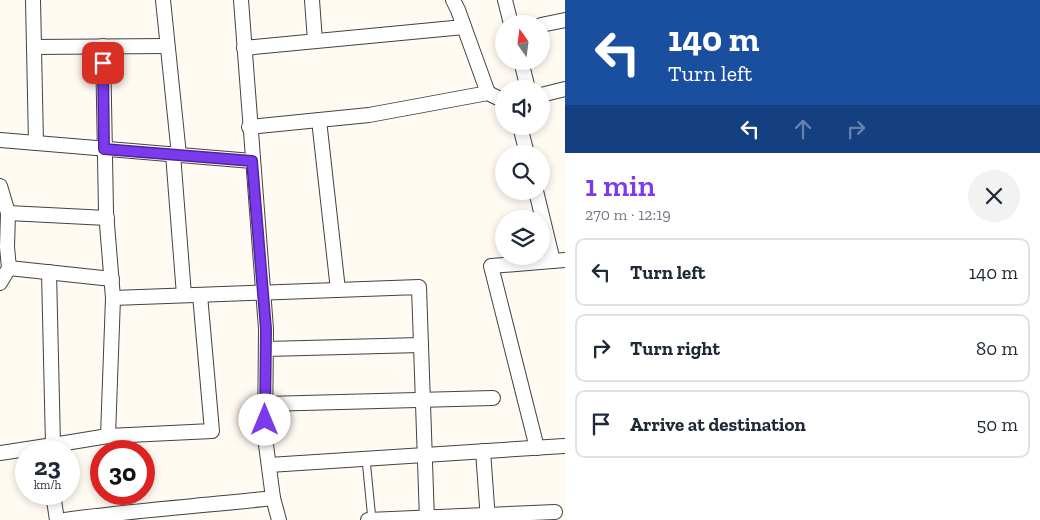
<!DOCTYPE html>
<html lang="en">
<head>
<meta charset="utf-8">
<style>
  :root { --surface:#fff; --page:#f2f2f3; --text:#1f2937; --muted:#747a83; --line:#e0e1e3; --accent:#7c3aed }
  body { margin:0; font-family:"Zilla Slab",serif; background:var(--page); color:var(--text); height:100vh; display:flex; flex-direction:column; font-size:19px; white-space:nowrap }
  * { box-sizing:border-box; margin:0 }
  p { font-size:16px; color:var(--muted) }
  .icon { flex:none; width:28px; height:28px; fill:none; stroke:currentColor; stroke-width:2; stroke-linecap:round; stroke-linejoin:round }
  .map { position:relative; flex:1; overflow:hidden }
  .sheet { display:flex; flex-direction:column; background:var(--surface); width:475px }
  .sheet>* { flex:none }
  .top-card { background:#1a4fa0; color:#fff; overflow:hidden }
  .needle { width:32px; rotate:346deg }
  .tools { position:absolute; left:495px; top:15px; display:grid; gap:10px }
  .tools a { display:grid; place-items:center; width:55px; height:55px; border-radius:50%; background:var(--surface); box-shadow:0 2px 8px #0003; font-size:25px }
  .speed { position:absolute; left:15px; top:440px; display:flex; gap:10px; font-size:25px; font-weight:700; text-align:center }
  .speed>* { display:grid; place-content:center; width:65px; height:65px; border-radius:50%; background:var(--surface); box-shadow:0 2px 8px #0003; line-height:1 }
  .speed small { font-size:12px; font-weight:400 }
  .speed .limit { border:8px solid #d22; background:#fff; color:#111 }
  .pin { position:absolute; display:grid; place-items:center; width:42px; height:42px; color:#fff; margin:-21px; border-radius:10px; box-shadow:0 2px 8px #0006 }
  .me { position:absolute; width:55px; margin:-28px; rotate:0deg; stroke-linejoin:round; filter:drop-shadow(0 0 4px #0008) }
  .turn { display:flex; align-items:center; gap:18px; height:105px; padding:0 20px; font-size:22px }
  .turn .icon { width:65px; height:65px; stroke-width:2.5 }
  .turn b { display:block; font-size:35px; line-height:42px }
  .lanes { display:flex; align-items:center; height:48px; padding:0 20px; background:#0003; justify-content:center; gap:25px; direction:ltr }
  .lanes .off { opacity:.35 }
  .round { display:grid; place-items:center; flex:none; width:52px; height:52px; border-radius:26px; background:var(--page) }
  .headline { display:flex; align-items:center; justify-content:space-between; height:85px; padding:0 20px }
  h1 { font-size:30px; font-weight:600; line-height:38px; color:var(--accent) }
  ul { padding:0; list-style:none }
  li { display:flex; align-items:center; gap:15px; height:68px; margin:0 10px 8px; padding:0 10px; border:2px solid var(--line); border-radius:10px }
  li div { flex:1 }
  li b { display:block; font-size:19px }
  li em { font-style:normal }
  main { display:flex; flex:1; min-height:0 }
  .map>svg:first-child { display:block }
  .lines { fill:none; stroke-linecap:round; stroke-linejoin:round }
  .service-casing { stroke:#434343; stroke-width:9 }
  .minor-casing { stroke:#434343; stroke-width:16 }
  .service { stroke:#fff; stroke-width:7 }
  .minor { stroke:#fff; stroke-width:14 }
  .route-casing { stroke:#51269a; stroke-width:12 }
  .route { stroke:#7c3aed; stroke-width:9 }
</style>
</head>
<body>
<main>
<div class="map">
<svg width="565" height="520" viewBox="0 0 565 520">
  <rect width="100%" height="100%" fill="#fffaf2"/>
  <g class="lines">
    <defs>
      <polyline id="service" points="366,459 372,520"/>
      <g id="minor">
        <polyline points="33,0 36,143"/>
        <polyline points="163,0 179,155"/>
        <polyline points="312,0 315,41"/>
        <polyline points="453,0 458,10 488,93"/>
        <polyline points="505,0 511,24"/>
        <polyline points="541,25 565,20"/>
        <polyline points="34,47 167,46"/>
        <polyline points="244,48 464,27"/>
        <polyline points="521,61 528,89"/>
        <polyline points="541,95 565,89"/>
        <polyline points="319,120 338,290"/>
        <polyline points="520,126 527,154"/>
        <polyline points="249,127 369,115 488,93 504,101"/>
        <polyline points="0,140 252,161"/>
        <polyline points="173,154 184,295"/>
        <polyline points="0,186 8,213 7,247 9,268 0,283"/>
        <polyline points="536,191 553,261"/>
        <polyline points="8,213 107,218"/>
        <polyline points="9,268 112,279"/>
        <polyline points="49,272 53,445 108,436 113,298 106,212 103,46"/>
        <polyline points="113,298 419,287 427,520"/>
        <polyline points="266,349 421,345"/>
        <polyline points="265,404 493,398"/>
        <polyline points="108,436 212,431 200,295"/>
        <polyline points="537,448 491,266 565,260"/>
        <polyline points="483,451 488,520"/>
        <polyline points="0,453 53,445"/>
        <polyline points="269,465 564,446"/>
        <polyline points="53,494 57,520"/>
        <polyline points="273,498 279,520"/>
        <path d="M 65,520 C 134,510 204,506 273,498 L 265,437 L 266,329 L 241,0"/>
        <polyline points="368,520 555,512"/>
      </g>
    </defs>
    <use href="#service" class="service-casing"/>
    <use href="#minor" class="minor-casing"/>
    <use href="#service" class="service"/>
    <use href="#minor" class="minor"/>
  </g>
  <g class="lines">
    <defs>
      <polyline id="route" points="103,63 104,149 252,161 266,329 265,420"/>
    </defs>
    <use href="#route" class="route-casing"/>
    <use href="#route" class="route"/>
  </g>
</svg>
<div class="tools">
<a><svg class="needle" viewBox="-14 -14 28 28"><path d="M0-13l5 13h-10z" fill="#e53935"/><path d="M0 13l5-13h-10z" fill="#747a83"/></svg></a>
<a><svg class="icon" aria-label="sound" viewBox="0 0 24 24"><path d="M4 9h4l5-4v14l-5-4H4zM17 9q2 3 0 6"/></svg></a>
<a><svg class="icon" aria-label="search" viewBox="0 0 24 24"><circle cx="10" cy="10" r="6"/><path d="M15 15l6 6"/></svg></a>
<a><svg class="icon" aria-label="layers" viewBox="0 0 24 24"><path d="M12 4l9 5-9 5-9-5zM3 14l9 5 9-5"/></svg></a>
</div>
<div class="speed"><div>23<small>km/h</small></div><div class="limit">30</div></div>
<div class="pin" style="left:103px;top:63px;background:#d93025"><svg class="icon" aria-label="arrive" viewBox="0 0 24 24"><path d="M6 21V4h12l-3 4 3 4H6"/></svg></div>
<svg class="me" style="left:265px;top:420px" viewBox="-20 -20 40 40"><circle r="19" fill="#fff"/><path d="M0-13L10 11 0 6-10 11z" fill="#7c3aed"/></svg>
</div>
<section class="sheet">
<div class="top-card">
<div class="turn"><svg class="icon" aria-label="left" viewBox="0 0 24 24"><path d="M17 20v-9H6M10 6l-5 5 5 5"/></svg><div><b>140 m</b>Turn left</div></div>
<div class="lanes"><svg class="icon" aria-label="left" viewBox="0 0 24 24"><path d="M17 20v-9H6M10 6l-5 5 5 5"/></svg><svg class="icon off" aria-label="ahead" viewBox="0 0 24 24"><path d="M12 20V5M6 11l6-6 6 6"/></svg><svg class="icon off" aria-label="right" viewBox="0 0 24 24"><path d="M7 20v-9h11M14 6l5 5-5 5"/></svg></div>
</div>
<div class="headline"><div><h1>1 min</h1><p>270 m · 12:19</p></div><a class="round"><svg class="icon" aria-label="close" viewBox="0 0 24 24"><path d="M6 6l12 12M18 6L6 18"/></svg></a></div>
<ul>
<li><svg class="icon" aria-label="left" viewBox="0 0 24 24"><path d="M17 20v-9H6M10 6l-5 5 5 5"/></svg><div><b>Turn left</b></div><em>140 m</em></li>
<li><svg class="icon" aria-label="right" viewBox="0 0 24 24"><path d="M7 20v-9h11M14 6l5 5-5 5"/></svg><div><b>Turn right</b></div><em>80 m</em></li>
<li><svg class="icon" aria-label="arrive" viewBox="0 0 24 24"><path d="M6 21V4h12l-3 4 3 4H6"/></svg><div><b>Arrive at destination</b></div><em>50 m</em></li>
</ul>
</section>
</main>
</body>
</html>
